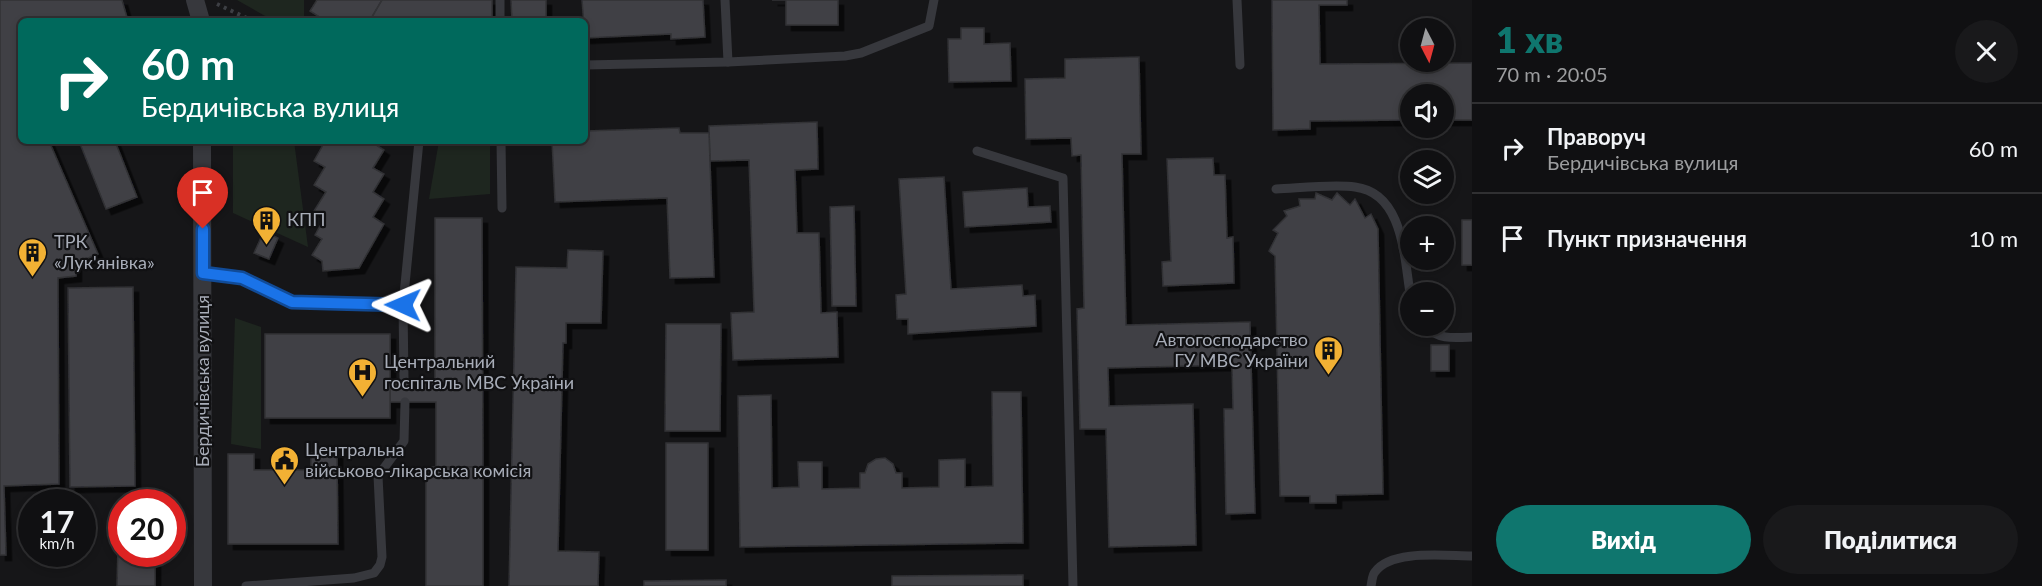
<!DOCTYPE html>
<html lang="uk">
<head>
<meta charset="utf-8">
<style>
  :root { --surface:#101012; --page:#19191b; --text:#f1f3f6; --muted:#9c9d9f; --line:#303032; --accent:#0f766e }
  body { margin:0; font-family:Lato,sans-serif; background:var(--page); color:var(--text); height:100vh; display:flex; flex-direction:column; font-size:22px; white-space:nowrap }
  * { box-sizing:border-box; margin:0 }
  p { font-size:20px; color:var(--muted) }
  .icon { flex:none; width:33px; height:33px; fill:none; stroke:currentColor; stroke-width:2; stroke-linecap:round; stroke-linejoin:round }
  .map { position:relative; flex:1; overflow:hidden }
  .drawer { display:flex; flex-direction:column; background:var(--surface); width:570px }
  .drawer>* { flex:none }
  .banner { position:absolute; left:18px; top:18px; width:570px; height:126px; border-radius:9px; box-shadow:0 3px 9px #0003,0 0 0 2px var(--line); background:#00695c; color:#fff; overflow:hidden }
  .needle { width:39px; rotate:174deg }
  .controls { position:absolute; left:1400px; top:18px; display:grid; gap:12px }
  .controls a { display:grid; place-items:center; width:54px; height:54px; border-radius:50%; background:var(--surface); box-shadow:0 3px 9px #0003,0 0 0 2px var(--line); font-size:30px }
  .speed { position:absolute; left:18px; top:489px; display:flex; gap:12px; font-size:30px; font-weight:700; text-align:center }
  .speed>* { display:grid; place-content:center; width:78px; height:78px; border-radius:50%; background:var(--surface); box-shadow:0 3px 9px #0003,0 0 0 2px var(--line); line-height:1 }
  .speed small { font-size:15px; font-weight:400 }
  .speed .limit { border:9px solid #d22; background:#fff; color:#111 }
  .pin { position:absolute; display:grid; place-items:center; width:51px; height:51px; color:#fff; margin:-62px -26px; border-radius:50% 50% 50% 0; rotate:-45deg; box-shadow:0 0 6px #0007 }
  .pin .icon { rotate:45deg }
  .me { position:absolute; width:66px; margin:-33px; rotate:271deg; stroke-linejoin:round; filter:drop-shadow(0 0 4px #0008) }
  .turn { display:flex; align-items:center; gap:21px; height:126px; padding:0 24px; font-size:27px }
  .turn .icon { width:78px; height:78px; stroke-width:2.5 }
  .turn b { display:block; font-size:42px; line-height:51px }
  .round { display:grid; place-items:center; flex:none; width:63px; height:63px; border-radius:32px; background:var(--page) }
  .headline { display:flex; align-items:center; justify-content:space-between; height:102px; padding:0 24px }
  h1 { font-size:36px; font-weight:800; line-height:45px; color:var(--accent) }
  .action { display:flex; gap:12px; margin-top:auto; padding:12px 24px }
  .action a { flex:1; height:69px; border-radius:36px; background:var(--accent); color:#fff; font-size:24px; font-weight:800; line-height:69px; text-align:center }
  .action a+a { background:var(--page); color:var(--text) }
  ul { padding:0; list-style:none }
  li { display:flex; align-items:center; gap:18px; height:90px; padding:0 24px; border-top:2px solid var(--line) }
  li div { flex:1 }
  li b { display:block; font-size:22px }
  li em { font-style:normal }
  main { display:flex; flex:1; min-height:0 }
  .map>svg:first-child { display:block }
  .green { fill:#1e261f }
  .building { fill:#404145; stroke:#303034; stroke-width:1.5; filter:url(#shadow) }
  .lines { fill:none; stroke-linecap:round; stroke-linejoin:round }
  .path { stroke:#3d3f44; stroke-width:4; stroke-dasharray:3 4.5; stroke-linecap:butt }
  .lane { stroke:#37383d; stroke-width:9 }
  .street { stroke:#37383d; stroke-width:18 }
  .route-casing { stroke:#114b97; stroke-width:15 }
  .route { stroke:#1a73e8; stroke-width:10 }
  .labels { text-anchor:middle; stroke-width:4.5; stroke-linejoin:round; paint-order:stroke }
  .poi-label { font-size:18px; fill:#a8adb8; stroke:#111113; text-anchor:start }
  .street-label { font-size:18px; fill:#a8adb8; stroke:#111113 }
</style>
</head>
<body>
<main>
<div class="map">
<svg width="1472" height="586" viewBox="0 0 1472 586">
  <defs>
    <filter id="shadow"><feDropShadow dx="5.5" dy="5.5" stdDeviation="0" flood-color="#0009"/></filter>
  </defs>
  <rect width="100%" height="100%" fill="#161618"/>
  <g class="green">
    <polygon points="237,0 304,0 304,21 274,21"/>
    <polygon points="233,141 294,141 308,247 233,213"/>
    <polygon points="439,141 490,141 490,194 429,199"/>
    <polygon points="235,318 261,327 261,449 231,444"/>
  </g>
  <g class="building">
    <polygon points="0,0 122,0 128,21 21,21 21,141 49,141 98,254 76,263 76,276 58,278 59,484 4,486 6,555 0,555"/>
    <polygon points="317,0 382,0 372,17 379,21 315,21 318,16 310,11"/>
    <polygon points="382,0 492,0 492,21 379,21 372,17"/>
    <polygon points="511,0 546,0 546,21 512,21"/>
    <polygon points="582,0 703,0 705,37 671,39 671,34 585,38"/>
    <polygon points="786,0 772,0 838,0 838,25 786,25"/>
    <polygon points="1272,0 1347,0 1347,5 1319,5 1320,64 1472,63 1472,120 1443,120 1443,94 1410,94 1410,120 1310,121 1310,129 1273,130"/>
    <polygon points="961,28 984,28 984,44 1010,43 1011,81 949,82 948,39 961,39"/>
    <polygon points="1139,57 1141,154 1122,154 1126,325 1250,322 1255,513 1226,514 1224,409 1233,409 1232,365 1108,368 1109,406 1193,404 1196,545 1109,547 1106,429 1080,429 1077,309 1084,308 1081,155 1072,156 1071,138 1026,139 1025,79 1065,78 1065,59"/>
    <polygon points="817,122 818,169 795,170 797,233 819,233 821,313 837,312 838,357 733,360 731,313 754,312 749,160 710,161 709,126"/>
    <polygon points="679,128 680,133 709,133 714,277 670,278 667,198 555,202 552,141 585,141 585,131"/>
    <polygon points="79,141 115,141 137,197 106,209"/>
    <polygon points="320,141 374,141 373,143 384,150 373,168 384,174 373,192 384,199 373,217 384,224 359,268 323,271 322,261 312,255 322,239 315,235 325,217 314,211 326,192 314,185 325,167 314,161 324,143"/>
    <polygon points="1213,158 1214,175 1225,175 1227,238 1233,237 1234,283 1163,286 1162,262 1171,261 1167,159"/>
    <polygon points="944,177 951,289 1022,285 1023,296 1035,295 1036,326 908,334 908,319 897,319 896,295 906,294 899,179"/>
    <polygon points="1027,188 1028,207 1050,206 1051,222 965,227 963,192"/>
    <polygon points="1316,193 1332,200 1337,193 1350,205 1355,199 1365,218 1371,214 1378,229 1383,494 1336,495 1336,503 1310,503 1310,496 1280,496 1275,256 1269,251 1278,233 1273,230 1287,216 1284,211 1300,206 1299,199 1315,199"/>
    <polygon points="854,206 856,306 832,306 830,207"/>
    <polygon points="435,218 482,218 483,467 436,467 436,402 390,402 390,380 435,380"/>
    <rect x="1462" y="220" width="10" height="45"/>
    <polygon points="264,231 278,238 269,259 254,253"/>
    <polygon points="568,250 603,251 601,323 566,323 566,343 563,343 558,551 599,552 598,586 509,586 516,267 567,268"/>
    <polygon points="133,287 135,486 70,487 68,288"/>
    <polygon points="666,324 721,324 720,431 665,431"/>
    <rect x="265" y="334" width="125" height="84"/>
    <rect x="1431" y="345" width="18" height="26"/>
    <polygon points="992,392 1021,392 1023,543 740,547 738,396 771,395 772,488 799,487 798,462 822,462 822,489 860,488 860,473 865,473 868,464 876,459 885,458 893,464 896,473 902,473 902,488 939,487 939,460 965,459 965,487 993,486"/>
    <rect x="666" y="443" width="42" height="107"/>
    <polygon points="311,453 337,453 338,544 228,544 228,454 254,454 254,470 311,470"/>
    <rect x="426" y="467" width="57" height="119"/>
    <polygon points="118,545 122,545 122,554 155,554 155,586 117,586"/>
    <polygon points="1023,575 1023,586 892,586 892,576"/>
    <polygon points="726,580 726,586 644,586 644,581"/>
  </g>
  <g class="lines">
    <polyline class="path" points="217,4 253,21"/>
    <g class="lane">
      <polyline points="500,0 500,21"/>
      <polyline points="725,0 728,62"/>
      <polyline points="1237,0 1240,65"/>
      <polyline points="585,65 728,62 845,56 861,53 929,26 934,0"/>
      <polyline points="501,141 502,208"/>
      <polyline points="977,151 1063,178 1073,586"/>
      <path d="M 1276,189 C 1299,188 1333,184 1355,187 C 1403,193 1404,256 1410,293"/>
      <polyline points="203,273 242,278 292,302 403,305"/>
      <path d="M 1425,326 C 1438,340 1454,338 1472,337"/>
      <polyline points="404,380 403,305 419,141"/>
      <polyline points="246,586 354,578 374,573 380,565 382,557 378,476 404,441 405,402"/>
      <path d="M 1371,586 C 1372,582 1372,575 1375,572 C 1391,549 1446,556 1472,556"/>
    </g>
    <g class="street">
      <polyline points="195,0 201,21"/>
      <polyline points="202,141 203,586"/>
    </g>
  </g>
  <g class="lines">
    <defs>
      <polyline id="route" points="203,229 203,273 242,278 292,302 403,305"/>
    </defs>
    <use href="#route" class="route-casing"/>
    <use href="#route" class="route"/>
  </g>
  <defs>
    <symbol id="building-pin" viewBox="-11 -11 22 30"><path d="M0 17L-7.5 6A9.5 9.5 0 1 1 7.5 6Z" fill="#f2b134" stroke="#111113"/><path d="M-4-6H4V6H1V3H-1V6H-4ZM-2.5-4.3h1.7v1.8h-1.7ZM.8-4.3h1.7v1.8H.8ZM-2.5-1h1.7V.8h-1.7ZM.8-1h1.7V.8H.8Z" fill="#111"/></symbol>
    <symbol id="hospital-pin" viewBox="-11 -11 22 30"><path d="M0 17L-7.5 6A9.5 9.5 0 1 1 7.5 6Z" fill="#f2b134" stroke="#111113"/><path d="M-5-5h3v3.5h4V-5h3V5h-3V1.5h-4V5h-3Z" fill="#111"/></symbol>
    <symbol id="civic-pin" viewBox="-11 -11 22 30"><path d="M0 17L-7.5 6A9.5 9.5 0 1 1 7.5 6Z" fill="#f2b134" stroke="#111113"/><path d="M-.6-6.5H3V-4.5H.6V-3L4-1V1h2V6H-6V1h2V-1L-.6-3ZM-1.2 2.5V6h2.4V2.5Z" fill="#111"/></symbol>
  </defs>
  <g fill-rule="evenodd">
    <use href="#building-pin" x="250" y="204" width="33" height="45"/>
    <use href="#building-pin" x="16" y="236" width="33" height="45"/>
    <use href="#building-pin" x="1312" y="334" width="33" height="45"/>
    <use href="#hospital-pin" x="346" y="356" width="33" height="45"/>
    <use href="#civic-pin" x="268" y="444" width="33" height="45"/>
  </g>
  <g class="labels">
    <g class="poi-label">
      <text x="287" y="226">КПП</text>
      <text x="54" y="248">ТРК<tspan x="54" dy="21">«Лук'янівка»</tspan></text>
      <text x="1308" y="346" text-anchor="end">Автогосподарство<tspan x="1308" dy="21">ГУ МВС України</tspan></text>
      <text x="384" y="368">Центральний<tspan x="384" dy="21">госпіталь МВС України</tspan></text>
      <text x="305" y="456">Центральна<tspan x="305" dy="21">військово-лікарська комісія</tspan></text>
    </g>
    <g class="street-label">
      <text transform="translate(203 381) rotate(-90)" y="6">Бердичівська вулиця</text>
    </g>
  </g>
</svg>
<div class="controls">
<a><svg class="needle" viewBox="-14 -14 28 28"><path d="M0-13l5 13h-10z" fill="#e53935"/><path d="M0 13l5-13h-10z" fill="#9c9d9f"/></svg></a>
<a><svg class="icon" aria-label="sound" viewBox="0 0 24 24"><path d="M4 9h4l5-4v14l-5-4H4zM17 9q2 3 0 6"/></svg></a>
<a><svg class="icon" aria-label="layers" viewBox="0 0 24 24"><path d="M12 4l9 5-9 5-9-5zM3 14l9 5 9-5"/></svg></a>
<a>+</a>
<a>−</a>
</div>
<div class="speed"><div>17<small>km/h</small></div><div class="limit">20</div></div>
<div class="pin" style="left:203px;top:229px;background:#d93025"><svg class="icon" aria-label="arrive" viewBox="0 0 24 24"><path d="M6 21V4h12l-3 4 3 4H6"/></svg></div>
<svg class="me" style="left:403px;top:305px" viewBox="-20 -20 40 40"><path d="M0-17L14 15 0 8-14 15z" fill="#1a73e8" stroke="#fff" stroke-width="4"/></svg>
<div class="banner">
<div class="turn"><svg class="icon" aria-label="right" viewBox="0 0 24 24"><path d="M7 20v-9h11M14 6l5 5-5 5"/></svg><div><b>60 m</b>Бердичівська вулиця</div></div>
</div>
</div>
<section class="drawer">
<div class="headline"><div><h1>1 хв</h1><p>70 m · 20:05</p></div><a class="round"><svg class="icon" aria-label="close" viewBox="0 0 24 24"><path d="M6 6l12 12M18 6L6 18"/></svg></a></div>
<ul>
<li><svg class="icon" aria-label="right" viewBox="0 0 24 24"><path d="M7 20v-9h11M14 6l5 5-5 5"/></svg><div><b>Праворуч</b><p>Бердичівська вулиця</p></div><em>60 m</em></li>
<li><svg class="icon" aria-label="arrive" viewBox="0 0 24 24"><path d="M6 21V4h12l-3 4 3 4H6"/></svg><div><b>Пункт призначення</b></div><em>10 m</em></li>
</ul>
<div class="action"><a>Вихід</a><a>Поділитися</a></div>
</section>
</main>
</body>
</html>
